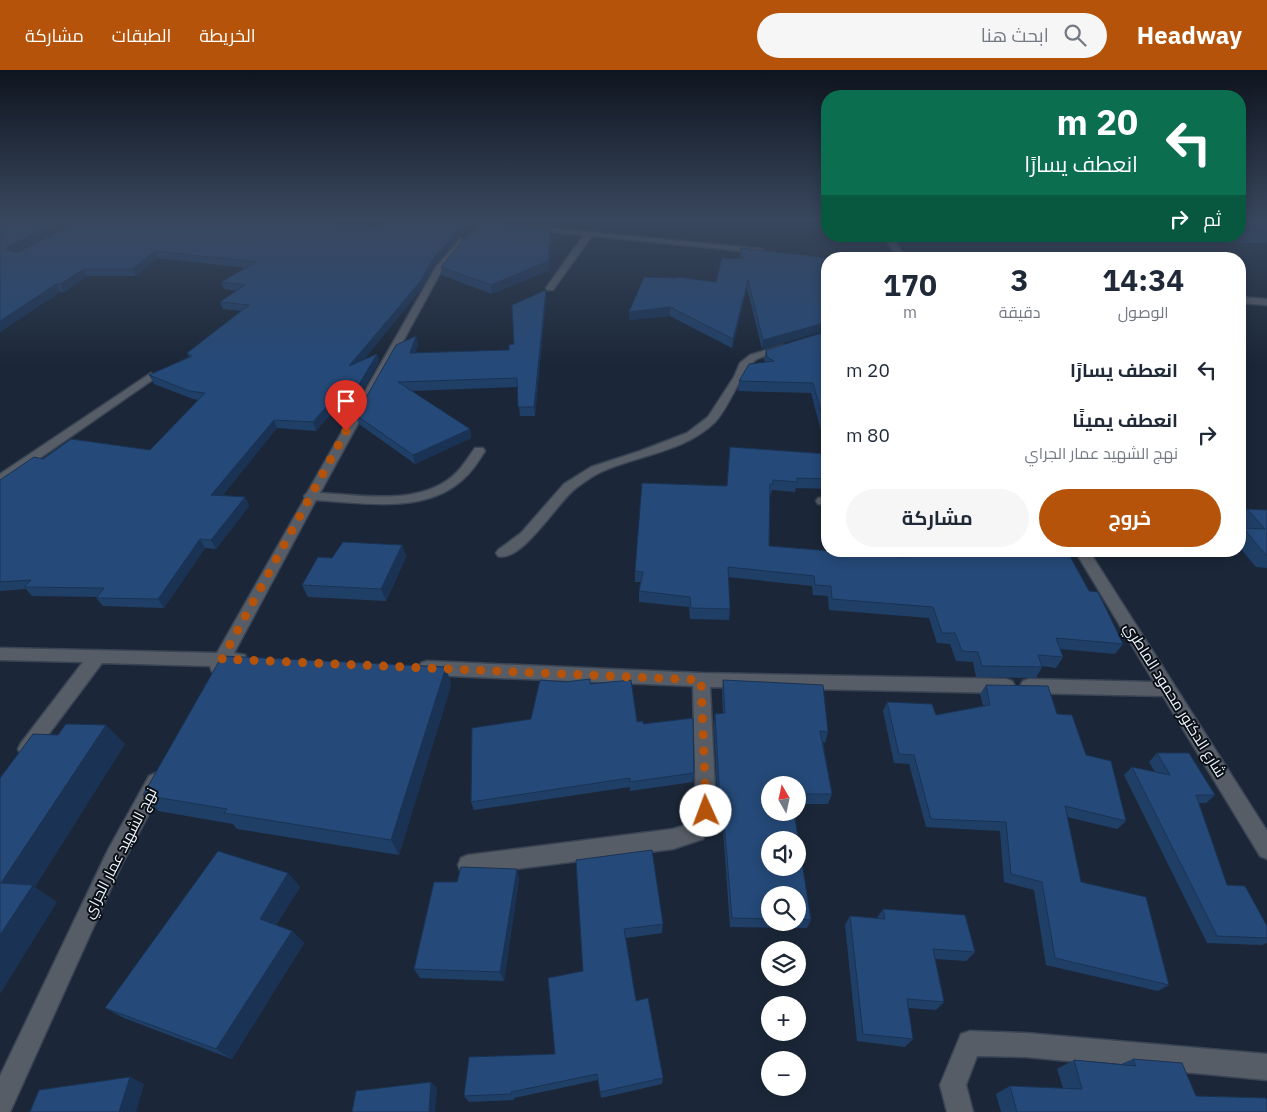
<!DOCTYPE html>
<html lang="ar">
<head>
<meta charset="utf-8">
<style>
  :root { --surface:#fff; --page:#f6f6f7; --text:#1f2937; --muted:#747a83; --accent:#b45309 }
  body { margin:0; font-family:"IBM Plex Sans",Cairo,sans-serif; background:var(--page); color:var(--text); direction:rtl; height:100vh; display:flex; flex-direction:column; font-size:19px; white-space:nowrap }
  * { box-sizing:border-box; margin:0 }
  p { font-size:16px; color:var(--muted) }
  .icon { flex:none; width:28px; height:28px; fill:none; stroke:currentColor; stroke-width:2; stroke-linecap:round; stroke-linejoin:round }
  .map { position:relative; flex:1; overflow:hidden; direction:ltr }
  .sheet { position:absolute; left:821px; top:182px; width:425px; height:305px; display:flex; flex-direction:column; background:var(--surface); border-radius:20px; box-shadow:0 2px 12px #0003; direction:rtl }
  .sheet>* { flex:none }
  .guide { position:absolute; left:821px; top:20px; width:425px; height:152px; border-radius:20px; box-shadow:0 2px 12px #0003; direction:rtl; background:#0b6e4f; color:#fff; overflow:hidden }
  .needle { width:32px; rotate:351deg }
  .fabs { position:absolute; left:761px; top:706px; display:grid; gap:10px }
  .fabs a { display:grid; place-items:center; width:45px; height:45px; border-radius:50%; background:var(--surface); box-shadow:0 2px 12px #0003; font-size:25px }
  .pin { position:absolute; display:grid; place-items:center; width:42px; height:42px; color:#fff; margin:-51px -21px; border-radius:50% 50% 50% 0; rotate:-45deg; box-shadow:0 0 5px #0007 }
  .pin .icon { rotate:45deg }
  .me { position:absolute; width:55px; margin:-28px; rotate:358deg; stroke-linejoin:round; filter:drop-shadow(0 0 4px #0008) }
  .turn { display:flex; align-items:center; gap:18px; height:105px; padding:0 25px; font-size:22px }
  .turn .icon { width:65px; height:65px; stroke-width:2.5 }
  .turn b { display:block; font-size:35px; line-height:42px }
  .then { display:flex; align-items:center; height:48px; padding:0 25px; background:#0003; gap:10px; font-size:19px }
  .eta { display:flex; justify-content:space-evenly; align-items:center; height:85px; text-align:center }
  .eta b { font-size:30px; font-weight:700; line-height:35px }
  .primary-button { display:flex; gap:10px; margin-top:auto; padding:10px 25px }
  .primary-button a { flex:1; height:58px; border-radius:30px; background:var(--accent); color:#fff; font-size:20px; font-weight:700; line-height:58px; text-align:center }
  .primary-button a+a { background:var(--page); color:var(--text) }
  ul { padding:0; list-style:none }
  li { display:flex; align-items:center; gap:15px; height:65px; padding:0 25px }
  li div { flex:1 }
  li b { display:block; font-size:19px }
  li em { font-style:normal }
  header { display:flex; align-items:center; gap:30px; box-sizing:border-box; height:70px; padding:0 25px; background:var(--accent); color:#fff }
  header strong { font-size:24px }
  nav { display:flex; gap:28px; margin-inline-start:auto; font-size:18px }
  .search { width:350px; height:45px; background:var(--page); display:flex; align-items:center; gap:12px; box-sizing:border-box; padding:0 18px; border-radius:28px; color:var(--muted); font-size:19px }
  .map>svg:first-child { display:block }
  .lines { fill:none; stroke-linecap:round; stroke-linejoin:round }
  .minor-casing { stroke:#394454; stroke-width:3 }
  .tertiary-casing { stroke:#394454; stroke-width:3 }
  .minor { fill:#575d66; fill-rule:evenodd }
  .tertiary { fill:#575d66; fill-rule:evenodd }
  .wall { fill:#203f67; fill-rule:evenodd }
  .shaded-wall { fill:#1a3354 }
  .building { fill:#254978; stroke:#1a3354; fill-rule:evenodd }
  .route { stroke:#b45309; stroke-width:9; stroke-dasharray:0 16.2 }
  .labels { text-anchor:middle; stroke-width:4; stroke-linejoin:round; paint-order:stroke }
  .street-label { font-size:15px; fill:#eff6ff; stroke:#0b1017 }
</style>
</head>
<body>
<header>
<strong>Headway</strong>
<div class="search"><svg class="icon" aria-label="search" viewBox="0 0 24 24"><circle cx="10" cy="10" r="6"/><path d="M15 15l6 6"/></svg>ابحث هنا</div>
<nav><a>الخريطة</a><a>الطبقات</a><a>مشاركة</a></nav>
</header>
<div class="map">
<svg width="1267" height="1042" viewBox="0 0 1267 1042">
  <rect width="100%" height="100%" fill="#1b2738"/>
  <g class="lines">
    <defs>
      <g id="minor">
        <polygon points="586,162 593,164 553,220 547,220 546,218"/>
        <polygon points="884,166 892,166 906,189 898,189"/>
        <path d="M 460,169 L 467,171 L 443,198 L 320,423 C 362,425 418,436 453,406 C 462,398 468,388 475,378 L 483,378 L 485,381 C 478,392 471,403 461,411 C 423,444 362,433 316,430 L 234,583 L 245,585 L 247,590 L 245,595 L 227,596 L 224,602 L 218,604 L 212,602 L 210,596 L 102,593 L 33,685 L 27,687 L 21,685 L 18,679 L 21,673 L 83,592 L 0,590 L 0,578 L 217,583 L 305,428 L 304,426 L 307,423 L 436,197 Z"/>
        <path d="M 783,275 L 786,276 L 786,280 C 777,283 766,285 757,289 C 743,297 729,338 715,352 C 685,382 638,385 601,402 C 592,406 583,413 576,418 C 558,431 522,493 498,486 L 496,483 L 498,480 L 521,463 L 564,414 L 591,397 L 640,381 L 687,363 L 708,347 L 734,307 L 740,293 L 750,285 Z"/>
        <polygon points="151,303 156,306 155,308 4,413 0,414 0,404"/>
        <polygon points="828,427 828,435 818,434 816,431 818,428"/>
        <polygon points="1075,481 1089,481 1267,761 1267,789 1260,786 1163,626 1029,623 1023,621 1020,616 1023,611 1029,609 1154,612"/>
        <polygon points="427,591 701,603 1006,609 1012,611 1015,616 1012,621 1006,623 710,617 716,741 703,769 673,779 468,805 461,802 458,795 461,788 468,785 673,759 689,754 696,740 693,616 427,605 421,603 419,598 421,593"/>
        <polygon points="156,703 163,706 166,712 122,794 10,1042 0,1042 0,1006 108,780 149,706"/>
        <polygon points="970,961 1026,963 1267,984 1267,1010 1026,987 977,986 966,1015 973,1042 947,1042 940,1015 961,964"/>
      </g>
      <g id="tertiary">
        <polygon points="445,149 497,152 501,154 497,156 449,151"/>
        <polygon points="530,156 761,179 765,181 761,183 533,160 529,158"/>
        <polygon points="1240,227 1267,229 1267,235 1240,233"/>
      </g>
    </defs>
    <use href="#minor" class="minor-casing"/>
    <use href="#tertiary" class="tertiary-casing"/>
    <use href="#minor" class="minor"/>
    <use href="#tertiary" class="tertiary"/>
  </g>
  <g class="wall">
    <polygon points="0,149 81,149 15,182 378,157 468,157 435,196 421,219 363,290 377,284 379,292 348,346 336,338 316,361 277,358 222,425 245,427 249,436 216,479 205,478 164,538 103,536 96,528 97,527 32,526 26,519 0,521 0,410 43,389 150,380 199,330 193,329 154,314 149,305 189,287 187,283 241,241 223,239 220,232 237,221 224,219 221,212 246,198 158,188 136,206 87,206 64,222 60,222 0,262"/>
    <polygon points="1240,149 1267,149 1267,173 1226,173 1216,166 1240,166"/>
    <polygon points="551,159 552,167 549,200 492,224 442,205 441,197"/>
    <polygon points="740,178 836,189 762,279 747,218 732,278 670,246 629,250 629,242 716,212 740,189"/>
    <polygon points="546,220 546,228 535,346 520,346 517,317 411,321 470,359 471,368 415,394 359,354 356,345 418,274 415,283 509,280 514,274"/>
    <polygon points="828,261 828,419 796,418 795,422 772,420 771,424 770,424 769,476 900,486 899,481 1067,481 1089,521 1123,574 1115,584 1060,579 1063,587 1056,598 1042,596 1042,597 1036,608 976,607 973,592 956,591 950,574 937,573 929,548 829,540 828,526 813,525 812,516 728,507 730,539 729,550 690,549 689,537 639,532 639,521 641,512 635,512 635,501 727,416 730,377 827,384 811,323 738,321 739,311 765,292 764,289 766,280"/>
    <polygon points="1240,382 1245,387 1240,394"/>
    <polygon points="1247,439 1267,440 1267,498 1256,497 1240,478 1240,462 1244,458 1240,453 1240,448"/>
    <polygon points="402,475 406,487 386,531 308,527 302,515 332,488"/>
    <polygon points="446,597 451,615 399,785 237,759 233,754 158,741 143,725"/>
    <path d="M 723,610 L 828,662 L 825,673 L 823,672 L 832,724 L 828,734 L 798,734 L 798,715 L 770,715 L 811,850 L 807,858 L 730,857 L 723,760 L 717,760 L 718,741 L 714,655 L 715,644 L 723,643 L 722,621 ZM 770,825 L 798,825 L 798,852 L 770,852 Z"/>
    <polygon points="590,614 637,652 643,654 694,703 693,712 630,721 630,717 474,740 471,732 531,649"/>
    <polygon points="986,615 1057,644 1086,685 1126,751 1117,759 1067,747 1081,812 1169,915 1158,921 1046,895 1034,820 1004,812 1000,761 926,757 909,694 894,693 883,641 887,632 936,645 983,636 980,624"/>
    <polygon points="1157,683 1215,725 1206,733 1199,733 1227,815 1267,856 1267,873 1262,875 1207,873 1124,705 1132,697 1155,702 1149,692"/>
    <polygon points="576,790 663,854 662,863 626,868 636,931 663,1008 662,1014 601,1028 598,1010 514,1028 514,1030 469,1032 464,1026 555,984 583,901"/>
    <polygon points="517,799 519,809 504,911 420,908 414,899 457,812"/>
    <polygon points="288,803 300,817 276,855 292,861 304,873 232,989 124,948 105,938"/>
    <polygon points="883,839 975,882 966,891 935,889 944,932 936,940 908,938 913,969 905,977 857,971 845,855 850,846 877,848"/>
    <polygon points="1133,989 1196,1026 1267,1042 1001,1042 996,1024 1010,1016 1063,1018 1057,999 1074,990 1121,994"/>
  </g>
  <g class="shaded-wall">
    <polygon points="65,149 81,149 11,184 6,180 7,177"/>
    <polygon points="467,151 468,157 435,196 421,219 352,305 349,296 433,189"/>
    <polygon points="551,159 552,167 549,200 492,224 491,215"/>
    <polygon points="155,181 158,188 136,206 132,199"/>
    <polygon points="84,199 87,206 64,222 60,214"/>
    <polygon points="748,210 747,218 732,278 733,269"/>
    <polygon points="56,214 60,222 0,262 0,251"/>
    <polygon points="546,220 546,228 535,346 534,337"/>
    <polygon points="670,237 670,246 629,250 629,242"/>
    <polygon points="828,252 828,260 762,279 763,270"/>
    <polygon points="416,266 418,274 412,291 410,283"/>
    <polygon points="377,284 379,292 348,346 345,338"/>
    <polygon points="333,329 336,338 316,361 313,352"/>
    <polygon points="274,350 277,358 216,434 211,425"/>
    <polygon points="470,359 471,368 415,394 413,385"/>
    <polygon points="245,427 249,436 216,479 211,470"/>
    <polygon points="200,469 205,478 164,538 158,529"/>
    <polygon points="402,475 406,487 386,531 381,519"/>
    <polygon points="446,597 451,615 399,785 391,770"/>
    <polygon points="106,655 125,674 35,817 57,832 0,924 0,865 1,813"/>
    <polygon points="517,799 519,809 504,911 500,902"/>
    <polygon points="288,803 300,817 272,862 260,849"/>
    <polygon points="292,861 304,873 232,989 216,979"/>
    <polygon points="130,1007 144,1014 136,1042 119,1042"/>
    <polygon points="431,1012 437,1018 435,1042 429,1042"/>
  </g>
  <g class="building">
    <polygon points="0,149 65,149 7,177 6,180 16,183 83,149 274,149 378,157 389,149 451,149 467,151 433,189 420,212 349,296 377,284 345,338 333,329 313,352 274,350 211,425 245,427 211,470 200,469 158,529 96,528 104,518 24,517 31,510 0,512 0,410 34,387 43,389 71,369 150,380 205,323 189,321 149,305 192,286 187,283 249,235 220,232 245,215 221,212 256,192 155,181 132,199 84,199 60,214 56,214 0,251"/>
    <rect x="1240" y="149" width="27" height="12"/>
    <polygon points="479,151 551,159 548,191 491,215 441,197"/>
    <polygon points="740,178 836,189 828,189 828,252 763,270 748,210 733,269 670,237 629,242 644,207 676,208 677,207 716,212 722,188 743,189"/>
    <polygon points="546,220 534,337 518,337 517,308 398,312 470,359 413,385 356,345 396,275 416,266 410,283 509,280 509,275 514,274 512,235"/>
    <polygon points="828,261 828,366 813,313 739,311 749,294 774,291 767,287 766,280"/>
    <polygon points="730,377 828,384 828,409 797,408 797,412 773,410 773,414 770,414 769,476 905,487 904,481 1067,481 1089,521 1098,522 1123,574 1056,568 1063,587 1038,585 1042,597 982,596 978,582 962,581 955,563 942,563 933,537 832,529 831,516 815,515 814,506 728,497 730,539 691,538 690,527 639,521 643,502 635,501 642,413 727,416"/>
    <polygon points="1240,382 1245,387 1240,387"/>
    <polygon points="1247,439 1267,440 1267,485 1266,485 1243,458 1265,459"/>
    <polygon points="343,472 402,475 381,519 302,515 318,487 332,488"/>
    <polygon points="222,586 446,597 391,770 224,743 227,739 143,725"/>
    <polygon points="590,609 590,614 631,610 637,652 643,651 643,654 693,648 694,703 630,712 630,708 471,732 472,658 531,649 540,610 565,612"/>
    <path d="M 723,610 L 823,615 L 828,662 L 820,661 L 832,724 L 798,724 L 798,715 L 770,715 L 770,742 L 794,742 L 811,850 L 798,849 L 798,825 L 770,825 L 770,849 L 732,848 L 724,751 L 719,750 L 720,731 L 715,644 L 725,643 ZM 770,770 L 798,770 L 798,798 L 770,798 Z"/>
    <polygon points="986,615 1048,616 1057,644 1072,645 1086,685 1111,691 1126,751 1065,736 1081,812 1146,827 1169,915 1055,888 1042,812 1011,804 1006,752 931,749 914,685 899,684 887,632 932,634 936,645 990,635"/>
    <polygon points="66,654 106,655 1,813 33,815 0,865 0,708 33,664 58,665"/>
    <polygon points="1157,683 1189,683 1215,725 1196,725 1227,815 1245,816 1267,856 1267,868 1217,866 1132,697 1170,705"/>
    <polygon points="652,780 663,854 624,859 636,931 648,928 663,1008 600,1022 597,1004 511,1022 511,1024 464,1026 469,987 555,984 548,908 583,901 576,790"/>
    <polygon points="218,781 288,803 260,849 292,861 216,979 105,938"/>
    <polygon points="461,797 517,799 500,902 414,899 434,812 457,812"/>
    <polygon points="883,839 965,845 975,882 933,879 944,932 907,929 913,969 863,964 850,846 885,849"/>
    <polygon points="1133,989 1182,993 1196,1026 1266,1028 1267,1030 1267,1042 1017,1042 1010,1016 1082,1019 1074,990 1136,996"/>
    <polygon points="130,1007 119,1042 30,1042 39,1020"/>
    <polygon points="431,1012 429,1042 352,1042 356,1021"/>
  </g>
  <linearGradient id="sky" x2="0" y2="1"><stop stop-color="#0f151f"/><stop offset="0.51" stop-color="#39475e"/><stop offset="1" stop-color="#39475e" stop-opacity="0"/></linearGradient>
  <rect width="1267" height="295" fill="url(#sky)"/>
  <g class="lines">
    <polyline class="route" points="346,361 222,589 701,610 706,741"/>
  </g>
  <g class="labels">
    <g class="street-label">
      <text transform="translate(1175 630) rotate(58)" y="5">شارع الدكتور محمود الماطري</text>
      <text transform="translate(120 783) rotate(-63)" y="5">نهج الشهيد عمار الجراي</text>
    </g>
  </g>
</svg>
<div class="fabs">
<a><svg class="needle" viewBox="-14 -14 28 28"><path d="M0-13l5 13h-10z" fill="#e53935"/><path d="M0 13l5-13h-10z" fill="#747a83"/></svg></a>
<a><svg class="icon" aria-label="sound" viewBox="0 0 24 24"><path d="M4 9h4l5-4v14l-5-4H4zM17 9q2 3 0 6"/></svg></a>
<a><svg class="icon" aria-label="search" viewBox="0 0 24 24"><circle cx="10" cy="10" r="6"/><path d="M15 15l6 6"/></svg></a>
<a><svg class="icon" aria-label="layers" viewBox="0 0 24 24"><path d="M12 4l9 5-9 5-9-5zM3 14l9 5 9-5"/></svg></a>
<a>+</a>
<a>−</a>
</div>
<div class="pin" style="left:346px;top:361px;background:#d93025"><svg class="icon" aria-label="arrive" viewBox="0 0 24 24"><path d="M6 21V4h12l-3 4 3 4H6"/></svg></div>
<svg class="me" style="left:706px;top:741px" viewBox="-20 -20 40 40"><circle r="19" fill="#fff"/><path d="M0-13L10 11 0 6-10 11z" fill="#b45309"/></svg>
<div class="guide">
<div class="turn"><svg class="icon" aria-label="left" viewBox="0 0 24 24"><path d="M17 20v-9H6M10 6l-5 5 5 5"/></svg><div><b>20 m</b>انعطف يسارًا</div></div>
<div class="then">ثم<svg class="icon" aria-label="right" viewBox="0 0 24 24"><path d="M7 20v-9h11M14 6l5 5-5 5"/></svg></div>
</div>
<section class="sheet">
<div class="eta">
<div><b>14:34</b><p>الوصول</p></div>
<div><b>3</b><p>دقيقة</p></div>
<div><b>170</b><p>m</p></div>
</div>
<ul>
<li><svg class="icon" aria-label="left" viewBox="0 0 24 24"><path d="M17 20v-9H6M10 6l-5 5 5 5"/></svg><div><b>انعطف يسارًا</b></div><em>20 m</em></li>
<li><svg class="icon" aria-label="right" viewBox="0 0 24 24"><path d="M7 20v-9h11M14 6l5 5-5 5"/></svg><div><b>انعطف يمينًا</b><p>نهج الشهيد عمار الجراي</p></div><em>80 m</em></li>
</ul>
<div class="primary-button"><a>خروج</a><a>مشاركة</a></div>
</section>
</div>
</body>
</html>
